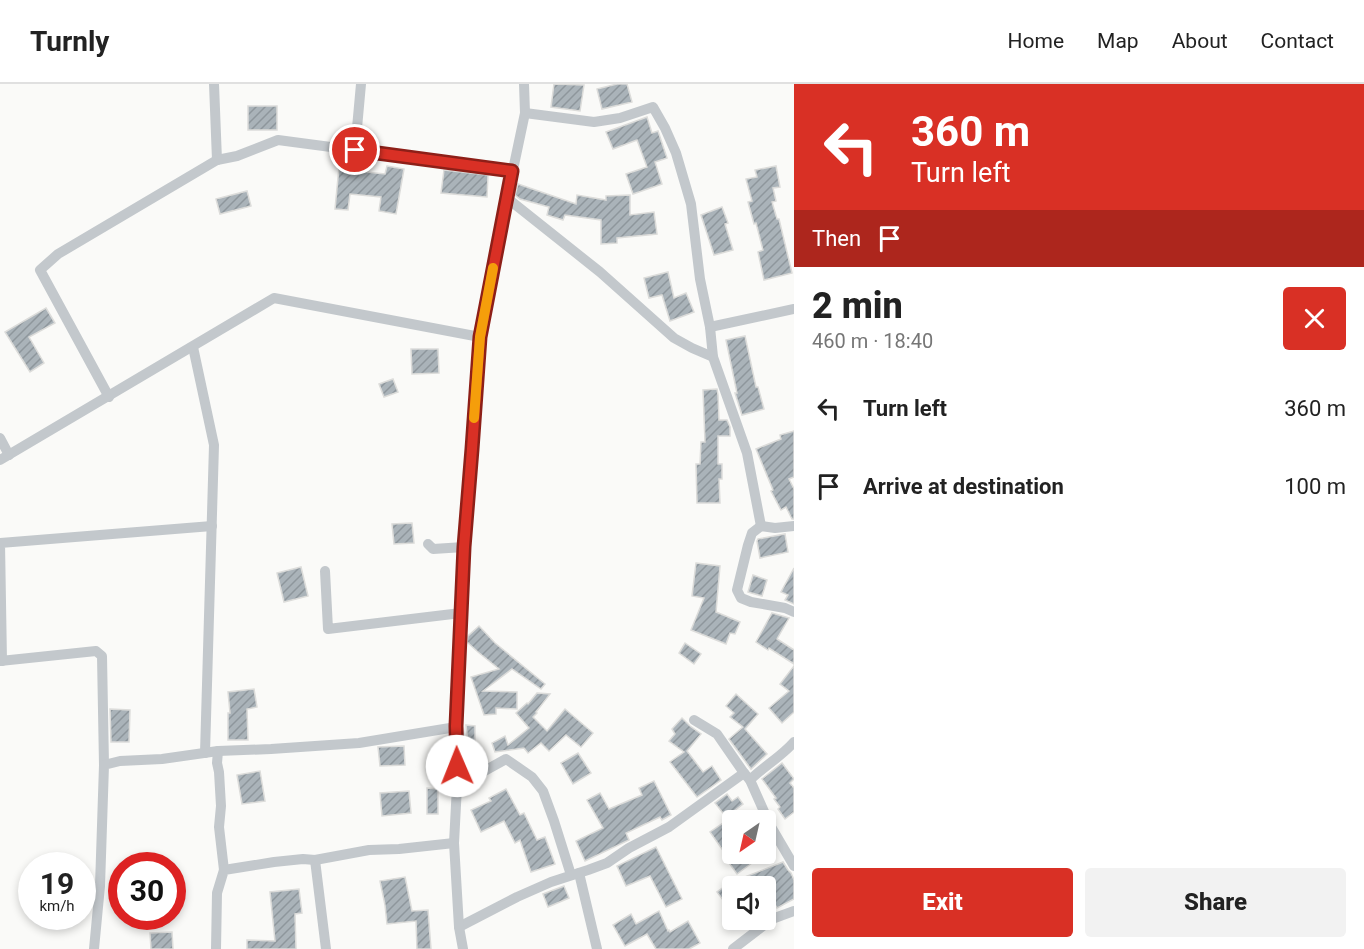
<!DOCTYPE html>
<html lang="en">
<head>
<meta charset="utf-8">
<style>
  :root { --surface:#fff; --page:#f2f2f2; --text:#222; --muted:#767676; --line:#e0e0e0; --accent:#d93025 }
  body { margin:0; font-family:Roboto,sans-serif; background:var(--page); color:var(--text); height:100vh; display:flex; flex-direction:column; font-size:22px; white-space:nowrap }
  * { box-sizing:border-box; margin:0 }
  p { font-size:20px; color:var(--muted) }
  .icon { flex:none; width:33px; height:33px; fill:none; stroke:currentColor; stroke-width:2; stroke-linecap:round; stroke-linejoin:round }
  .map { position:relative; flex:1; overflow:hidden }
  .details { display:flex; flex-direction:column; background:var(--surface); width:570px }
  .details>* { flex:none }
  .hud { background:#d93025; color:#fff; overflow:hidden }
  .needle { width:39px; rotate:214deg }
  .controls { position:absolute; left:722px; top:726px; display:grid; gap:12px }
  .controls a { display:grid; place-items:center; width:54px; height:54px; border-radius:6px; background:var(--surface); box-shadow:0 3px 9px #0003; font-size:30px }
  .speed { position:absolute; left:18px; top:768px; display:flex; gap:12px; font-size:30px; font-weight:700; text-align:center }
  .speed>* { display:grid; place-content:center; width:78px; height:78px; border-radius:50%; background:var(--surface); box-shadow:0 3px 9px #0003; line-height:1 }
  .speed small { font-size:15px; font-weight:400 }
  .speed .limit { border:9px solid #d22; background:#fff; color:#111 }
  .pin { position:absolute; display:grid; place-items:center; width:51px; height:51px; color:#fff; margin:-26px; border:3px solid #fff; border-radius:50%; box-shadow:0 2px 6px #0007 }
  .me { position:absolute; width:66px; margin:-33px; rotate:359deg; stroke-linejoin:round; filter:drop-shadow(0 0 4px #0008) }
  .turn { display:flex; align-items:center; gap:21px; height:126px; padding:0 18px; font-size:27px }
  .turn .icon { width:78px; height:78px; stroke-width:2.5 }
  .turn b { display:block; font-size:42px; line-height:51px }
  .then { display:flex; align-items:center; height:57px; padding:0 18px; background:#0003; gap:12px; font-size:22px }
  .round { display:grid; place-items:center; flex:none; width:63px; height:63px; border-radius:6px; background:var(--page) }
  .headline { display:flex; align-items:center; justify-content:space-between; height:102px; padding:0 18px }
  h1 { font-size:36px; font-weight:800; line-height:45px }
  .action { display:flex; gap:12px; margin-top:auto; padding:12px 18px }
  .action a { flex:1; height:69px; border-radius:6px; background:var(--accent); color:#fff; font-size:24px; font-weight:800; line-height:69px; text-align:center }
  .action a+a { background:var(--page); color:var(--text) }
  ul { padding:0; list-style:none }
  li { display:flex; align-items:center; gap:18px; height:78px; padding:0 18px }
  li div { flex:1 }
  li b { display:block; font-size:22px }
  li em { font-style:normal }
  header { display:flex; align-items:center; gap:36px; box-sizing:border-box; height:84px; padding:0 30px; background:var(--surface); border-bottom:2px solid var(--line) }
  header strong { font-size:28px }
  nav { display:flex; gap:33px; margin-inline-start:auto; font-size:21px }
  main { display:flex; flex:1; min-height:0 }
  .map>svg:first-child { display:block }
  .building { fill:url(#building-hatch); stroke:#dcdcda; stroke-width:1.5 }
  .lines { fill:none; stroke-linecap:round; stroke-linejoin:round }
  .minor { stroke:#c3c8cc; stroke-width:10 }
  .route-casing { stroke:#8d1f18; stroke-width:15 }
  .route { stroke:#d93025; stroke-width:10 }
  .slow { stroke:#f59e0b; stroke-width:10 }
</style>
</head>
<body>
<header>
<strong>Turnly</strong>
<nav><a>Home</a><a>Map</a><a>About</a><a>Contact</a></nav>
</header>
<main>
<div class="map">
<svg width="794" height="865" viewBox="0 0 794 865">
  <defs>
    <pattern id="building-hatch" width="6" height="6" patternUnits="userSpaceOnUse" patternTransform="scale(1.5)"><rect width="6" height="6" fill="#aab3b9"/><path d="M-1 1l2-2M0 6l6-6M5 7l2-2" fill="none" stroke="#8e969c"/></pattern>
  </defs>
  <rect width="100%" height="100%" fill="#fafaf8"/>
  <g class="building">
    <polygon points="554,0 584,1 580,27 551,23"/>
    <polygon points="617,0 627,0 632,18 602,25 597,5"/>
    <rect x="248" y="22" width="29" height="24"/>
    <polygon points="647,33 652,49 658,47 667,74 655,78 662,100 633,110 626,90 647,83 637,56 613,65 606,48"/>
    <polygon points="387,82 404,85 396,130 379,127 381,113 350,110 348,126 335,125 339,83 357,90 357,87 385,90"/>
    <polygon points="776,82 780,103 773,104 776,117 772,118 777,135 779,135 792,189 764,196 758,168 763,166 756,139 754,140 748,118 752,117 746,95 757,93 755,86"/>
    <polygon points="444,86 488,91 487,113 441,109"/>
    <polygon points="518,100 576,120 577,111 606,116 606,112 630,111 630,131 654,128 657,150 617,154 617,159 601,160 601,136 565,131 563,136 547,131 549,123 520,115 515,111"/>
    <polygon points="247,107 251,122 220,130 216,115"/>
    <polygon points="722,123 728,139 725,140 733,166 714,171 701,131"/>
    <polygon points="668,188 674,214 686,209 694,228 670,237 662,211 649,214 644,194"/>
    <polygon points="46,224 55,239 29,253 44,279 30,288 5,248"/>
    <polygon points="745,252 756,303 758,303 764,325 742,331 735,309 737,309 726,256"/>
    <polygon points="411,265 438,265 439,289 412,290"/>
    <polygon points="393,295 398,308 384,313 379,300"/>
    <polygon points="717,305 718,311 719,336 727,336 730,343 730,352 718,352 718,380 722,380 722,395 719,395 720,419 697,419 696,380 700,380 701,358 705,358 703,306"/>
    <polygon points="794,347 794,393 789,395 794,405 794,435 792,435 786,423 781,426 771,407 773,406 756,365 781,355 780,351"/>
    <polygon points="412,439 414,459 394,460 392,440"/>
    <polygon points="785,450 788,468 760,474 757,457 758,455"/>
    <polygon points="696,479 720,482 716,528 740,538 735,550 730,549 726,560 691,546 704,514 692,512"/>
    <polygon points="301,483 308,512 284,518 277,489"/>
    <polygon points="794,484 794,520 785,516 788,511 781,508"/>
    <polygon points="753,491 767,496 762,512 748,508"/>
    <polygon points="772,529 789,534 777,555 794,566 794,580 769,564 768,566 756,558"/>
    <polygon points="479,542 495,559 545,600 541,605 512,585 483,607 517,608 517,625 496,624 496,630 484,631 471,593 499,585 478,568 467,558 468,552"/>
    <polygon points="685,559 701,570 694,580 679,569"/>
    <polygon points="794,582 794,628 782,639 769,624 789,607 780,600"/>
    <polygon points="254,605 257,623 247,625 248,656 228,656 228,629 230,629 228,608"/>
    <polygon points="537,609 550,610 536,628 537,629 533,633 547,647 565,625 593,649 581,663 566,651 549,667 541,659 528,669 524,664 495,668 492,659 505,652 508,661 529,644 516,629 527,619 528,620"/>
    <polygon points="736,610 758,630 745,645 767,670 751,685 729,655 743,643 730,633 734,629 726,622"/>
    <polygon points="110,625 130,626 129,658 111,658"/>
    <polygon points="682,634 690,642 701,650 687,667 703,688 712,682 721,696 697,713 670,678 684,668 669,657 675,650 672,645"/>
    <polygon points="466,641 475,642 475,667 469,668"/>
    <polygon points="404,662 405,681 380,682 378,663"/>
    <polygon points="578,669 591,689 573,700 561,679"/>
    <polygon points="782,679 794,695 790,699 794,704 794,728 785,735 778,725 780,723 774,715 776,714 762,695"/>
    <polygon points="260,687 265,717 242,720 237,691"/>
    <polygon points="654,697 671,731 662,736 660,733 626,749 629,756 585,777 576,757 603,744 587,716 600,709 609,725 642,711 639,704"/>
    <polygon points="427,704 438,705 438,730 427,730"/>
    <polygon points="506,705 520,731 524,729 537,756 545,753 555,780 531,788 520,756 515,759 504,737 481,748 471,726 491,717 489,714"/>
    <polygon points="409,707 411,729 382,732 380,709"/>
    <polygon points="727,710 732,717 738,713 743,720 726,733 715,719"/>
    <polygon points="732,733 732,770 764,770 737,790 727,776 729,775 710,748"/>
    <polygon points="656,763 682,815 666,823 650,792 626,802 617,782"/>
    <polygon points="783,778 788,786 791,789 794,796 794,815 777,824 772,816 765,820 765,802 732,802 732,810 723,816 717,808 725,802 723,802 732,798"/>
    <polygon points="405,793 412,827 428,826 431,865 417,865 416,837 387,840 385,821 380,797"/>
    <polygon points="564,802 569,814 548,823 543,810"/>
    <polygon points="299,805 302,829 295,830 296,865 247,865 247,856 275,857 270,808"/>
    <polygon points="659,827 668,847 669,846 670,848 688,837 700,859 689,865 656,865 647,850 625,862 613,841 631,830 636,840"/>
    <polygon points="172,848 173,865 151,865 150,849"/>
  </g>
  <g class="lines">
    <g class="minor">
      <polyline points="214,0 217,76"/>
      <polyline points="525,29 594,38 620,34 653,23 665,44 676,69 691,120 700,195 710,243 713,273 747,369 761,442"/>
      <polyline points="355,66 361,0"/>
      <polyline points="507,114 600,188 674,254 692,264 713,273"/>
      <polyline points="710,243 794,225"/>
      <polyline points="193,263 214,361 205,669"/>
      <polyline points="109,313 40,186 58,170 217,76 237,72 278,56 512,87"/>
      <polyline points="0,354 9,371"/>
      <polyline points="0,376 274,214 480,253"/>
      <polyline points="794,442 775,444 761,442 752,449 748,461 737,506 741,514 751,518 785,524 794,528"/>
      <polyline points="428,460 433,465 464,463"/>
      <polyline points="325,487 328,545 461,529"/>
      <polyline points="0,577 96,567 102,572 104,681"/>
      <polyline points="2,577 0,459 212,442"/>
      <polyline points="694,636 717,650 744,689 750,696 770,741 794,782"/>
      <polyline points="218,667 217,679 219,688 221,722 219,743 224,786"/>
      <path d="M 750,696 C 764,682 781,673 794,658"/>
      <polyline points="457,702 506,675 532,693 543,707 554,737 571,791"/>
      <polyline points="315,776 326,865"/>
      <polyline points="579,789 597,865"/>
      <polyline points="459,843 517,813 551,798 588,786 607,779 629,764 669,743 744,689"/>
      <polyline points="94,865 100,802 104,681 120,677 162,675 218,667 271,665 359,659 456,643"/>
      <polyline points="216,865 217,809 224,786 274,778 303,775 315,776 369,766 399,765 454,759"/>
      <polyline points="463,865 459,843 454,759 457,702 456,643 464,463 472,365 480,253 507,114 525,29 524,0"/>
      <polyline points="733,865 772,835 794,827"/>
    </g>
  </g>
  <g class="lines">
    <defs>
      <polyline id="route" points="355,66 512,87 480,253 472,365 464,463 456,642 457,682"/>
    </defs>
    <use href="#route" class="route-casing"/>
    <use href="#route" class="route"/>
    <polyline class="slow" points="474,334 480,253 493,184"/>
  </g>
</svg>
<div class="controls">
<a><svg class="needle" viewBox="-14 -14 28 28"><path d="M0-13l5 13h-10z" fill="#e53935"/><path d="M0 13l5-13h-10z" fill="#767676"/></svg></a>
<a><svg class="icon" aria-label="sound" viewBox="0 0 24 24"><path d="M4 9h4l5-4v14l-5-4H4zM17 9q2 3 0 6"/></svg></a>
</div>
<div class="speed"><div>19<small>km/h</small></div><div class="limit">30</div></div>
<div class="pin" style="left:355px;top:66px;background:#d93025"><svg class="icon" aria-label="arrive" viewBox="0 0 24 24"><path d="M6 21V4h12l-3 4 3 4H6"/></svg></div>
<svg class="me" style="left:457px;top:682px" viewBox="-20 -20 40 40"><circle r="19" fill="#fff"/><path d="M0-13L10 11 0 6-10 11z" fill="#d93025"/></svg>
</div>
<section class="details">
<div class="hud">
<div class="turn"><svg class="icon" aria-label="left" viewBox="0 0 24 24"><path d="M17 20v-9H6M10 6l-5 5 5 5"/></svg><div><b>360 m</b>Turn left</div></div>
<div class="then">Then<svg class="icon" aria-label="arrive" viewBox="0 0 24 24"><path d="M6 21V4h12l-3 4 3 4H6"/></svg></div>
</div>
<div class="headline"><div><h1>2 min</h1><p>460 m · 18:40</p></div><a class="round" style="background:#d93025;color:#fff"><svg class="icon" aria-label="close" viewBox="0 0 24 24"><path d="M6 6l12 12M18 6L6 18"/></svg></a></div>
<ul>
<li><svg class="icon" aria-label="left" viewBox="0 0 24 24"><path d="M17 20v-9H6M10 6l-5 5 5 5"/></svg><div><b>Turn left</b></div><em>360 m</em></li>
<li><svg class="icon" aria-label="arrive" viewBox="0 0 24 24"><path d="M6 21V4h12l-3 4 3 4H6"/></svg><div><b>Arrive at destination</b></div><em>100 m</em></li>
</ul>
<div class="action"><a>Exit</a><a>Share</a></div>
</section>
</main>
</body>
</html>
